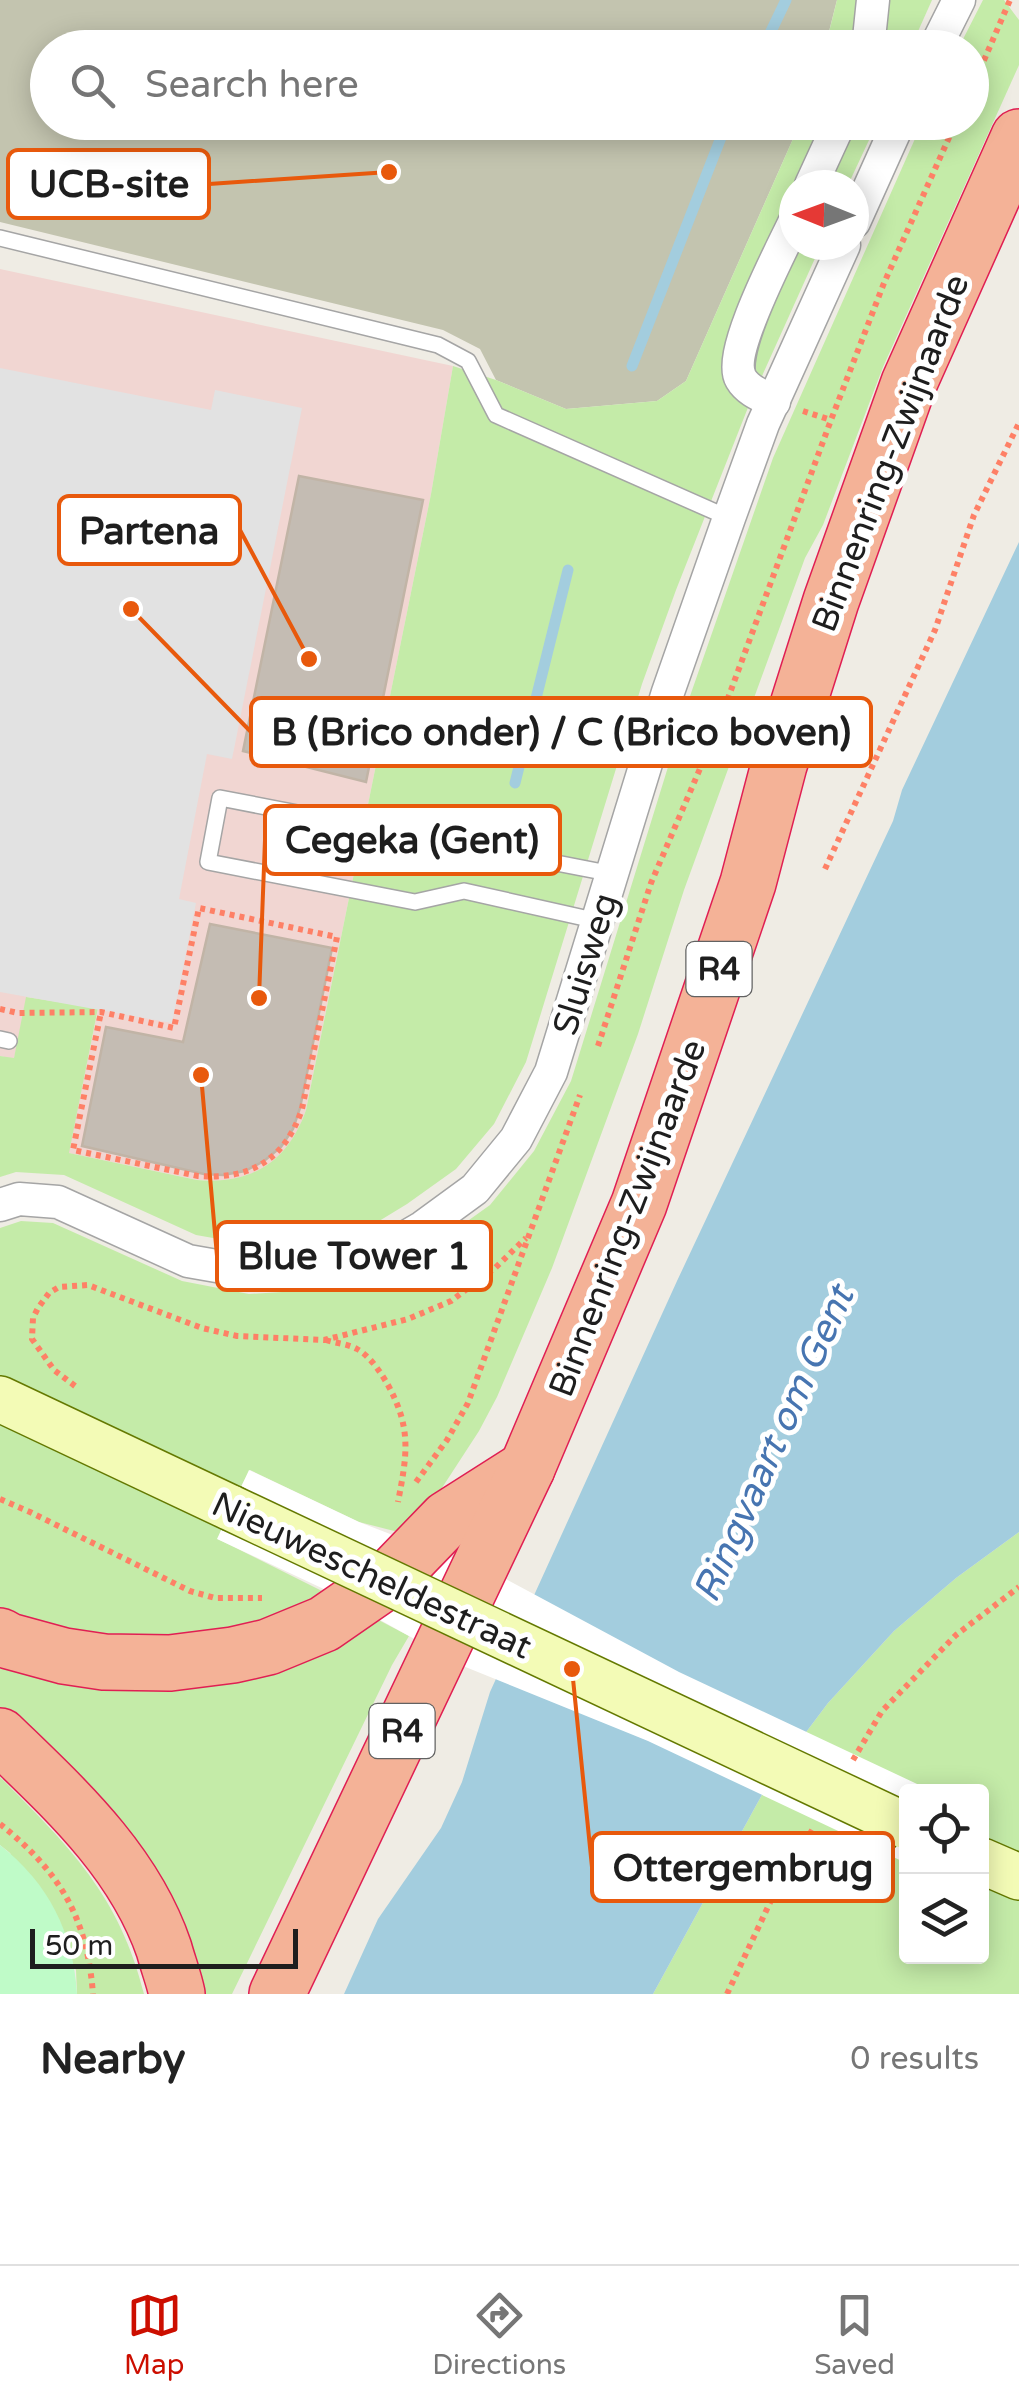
<!DOCTYPE html>
<style>
:root{--surface:#fff;--page:#f6f6f6;--text:#222;--muted:#767676;--line:#e0e0e0;--accent:#cc0e00}
body{margin:0;font-family:"Varela Round",sans-serif;background:var(--page);color:var(--text)}
.controls{position:absolute;right:30px;bottom:30px;display:grid;overflow:hidden;border-radius:10px;box-shadow:0 5px 25px #0003}
.controls button{width:90px;height:90px;display:grid;place-items:center;padding:0;border:0;border-bottom:2px solid var(--line);background:var(--surface);color:var(--text);font:50px sans-serif}
.compass{position:absolute;left:779px;top:170px;width:90px;height:90px;border-radius:50%;background:var(--surface);box-shadow:0 5px 25px #0003;rotate:271deg}
.scale{position:absolute;left:30px;bottom:25px;width:268px;box-sizing:border-box;padding-left:10px;border:5px solid #1e1e1e;border-top:0;font-size:28px;line-height:35px;white-space:nowrap;color:#1e1e1e;-webkit-text-stroke:8px #fff;paint-order:stroke}
.list{margin:0;padding:0;list-style:none}
h2{display:flex;justify-content:space-between;align-items:center;height:130px;margin:0;padding:0 40px;font-size:42px}
h2 small{font-size:32px;font-weight:400;color:var(--muted)}
.icon{flex:none;width:55px;height:55px;fill:none;stroke:currentColor;stroke-width:2;stroke-linecap:round;stroke-linejoin:round}
.map{position:relative;flex:none;width:1019px;height:1994px;overflow:hidden}
.search{position:absolute;background:var(--surface);box-shadow:0 5px 25px #0003;left:30px;right:30px;top:30px;height:110px;display:flex;align-items:center;gap:25px;box-sizing:border-box;padding:0 35px;border-radius:55px;color:var(--muted);font-size:38px}
.sheet{height:270px;background:var(--surface)}
nav{display:flex;justify-content:space-around;align-items:center;box-sizing:border-box;height:140px;border-top:2px solid var(--line);background:var(--surface);font-size:28px;color:var(--muted)}
nav a{display:grid;justify-items:center;gap:5px}
nav .on{color:var(--accent)}
.map>svg:first-child{display:block}
.commercial{fill:#f1d6d2}
.construction{fill:#c3c4af}
.grass{fill:#c4eba8;fill-rule:evenodd}
.park{fill:#bffbc8}
.parking{fill:#e2e2e2}
.water{fill:#a3cdde}
.pier{fill:#fff}
.lines{fill:none;stroke-linecap:round;stroke-linejoin:round}
.stream{stroke:#a3cdde;stroke-width:11}
.building{fill:#c4bcb3;stroke:#c1b4a6;stroke-width:2.5}
.service-casing{stroke:#a5a5a5;stroke-width:18}
.minor-casing{stroke:#a5a5a5;stroke-width:35}
.secondary-casing{stroke:#647901;stroke-width:48}
.trunk-casing{stroke:#e01f53;stroke-width:58}
.path{stroke:#fe8066;stroke-width:6;stroke-dasharray:5 5;stroke-linecap:butt}
.service{stroke:#fff;stroke-width:15}
.minor{stroke:#fff;stroke-width:32}
.secondary{stroke:#f3fbb6;stroke-width:45}
.trunk{stroke:#f4b297;stroke-width:55}
.secondary-bridge-casing{stroke:#647901;stroke-width:48;stroke-linecap:butt}
.secondary-bridge{stroke:#f3fbb6;stroke-width:45}
.labels{text-anchor:middle;stroke-width:10;stroke-linejoin:round;paint-order:stroke}
.shield{fill:#fff;stroke:#626262;stroke-width:2.5}
.shield-label{font-size:32px;font-weight:bold;fill:#1e1e1e}
.street-label{font-size:35px;fill:#1e1e1e;stroke:#fff}
.water-label{font-size:38px;font-style:italic;fill:#4775b1;stroke:#fff}
.leader{fill:none;stroke:#e8590c;stroke-width:4}
.callout-dot{fill:#e8590c;stroke:#fff;stroke-width:4}
.callout{fill:#fff;stroke:#e8590c;stroke-width:4}
.callout-label{font-size:38px;text-anchor:middle;font-weight:bold;fill:#1e1e1e}
</style>
<div class="map">
<svg width="1019" height="1994" viewBox="0 0 1019 1994">
<rect width="100%" height="100%" fill="#efece4"/>
<path class="commercial" d="M0,269L453,366L431,494L306,1110L299,1129L288,1146L274,1161L257,1172L238,1178L218,1181L198,1180L68,1153L98,1009L27,997L14,1059L0,1056Z"/>
<path class="construction" d="M0,0H837L825,47L48,48V122L800,123L686,381L657,401L566,409L496,380L480,349L443,330L0,222Z"/>
<g class="grass">
<path d="M837,0H932L911,47L825,48Z"/>
<path d="M983,0H1004L1019,20V65L883,367L823,525L805,558L684,890L638,1034L552,1268L497,1397L479,1431L438,1494L402,1533L359,1522L250,1470L239,1490L0,1376V1228L21,1221L53,1223L182,1281L249,1294L314,1290L383,1275L434,1245L490,1205L534,1151L571,1081L689,699L773,458L922,123L972,122V48L959,47Z"/>
<path d="M800,123H877L848,185H794V245H821L749,405L676,590L642,684L526,1062L494,1124L456,1169L407,1204L366,1229L308,1242L253,1245L196,1235L64,1175L16,1172L0,1177V1056L14,1058L26,997L98,1008L69,1153L197,1180C251,1185 288,1162 306,1110L431,494L453,366L496,380L566,409L657,401L686,381Z"/>
<path d="M0,1424L222,1528L218,1539L324,1592C251,1633 157,1649 74,1631C49,1625 25,1616 0,1607Z"/>
<path d="M1019,1532V1994H653L770,1780L828,1703L894,1631L956,1578ZM906,1792H982V1956H906Z"/>
<path d="M369,1615L409,1636L392,1665L232,1994H195L92,1798L0,1708V1662Z"/>
<path d="M0,1777C69,1846 120,1896 144,1994H77L76,1970L10,1853L0,1845Z"/>
</g>
<path class="park" d="M0,1845C49,1884 73,1932 77,1994H0Z"/>
<path class="parking" d="M0,368L211,410L215,390L302,408L232,759L207,754L179,899L196,903L172,1023L0,992Z"/>
<path class="water" d="M1019,542V1532L956,1578L894,1631L828,1703L770,1780L653,1994H344L378,1919L441,1828L462,1782L490,1692L677,1281L893,821L902,790Z"/>
<path class="pier" d="M249,1470L359,1522L504,1578L679,1672L932,1791L906,1792V1863L648,1741L463,1666L328,1591L217,1539Z"/>
<g class="lines">
<g class="stream">
<path d="M763,48L786,0"/>
<path d="M632,366L727,122"/>
<path d="M515,783L568,570"/>
</g>
</g>
<g class="building">
<path d="M299,476L423,500L366,782L243,751Z"/>
<path d="M210,924L332,948L300,1108L293,1129L281,1147L264,1161L245,1171L223,1175L204,1174L82,1146L106,1027L183,1042Z"/>
</g>
<g class="lines">
<defs>
<g id="service">
<path d="M0,238L438,345L468,361L496,415L729,518"/>
<path d="M598,921L464,891L415,902L208,862L220,798L613,874"/>
<path d="M0,1039L9,1041"/>
</g>
<g id="minor">
<path d="M868,48L873,0"/>
<path d="M935,48L959,0"/>
<path d="M811,185L840,122"/>
<path d="M854,222L899,122"/>
<path d="M774,402C762,396 748,391 741,379C726,354 781,251 794,223"/>
<path d="M0,1205L19,1199L58,1202L188,1261L251,1272L311,1269L375,1255L423,1227L475,1189L516,1139L551,1072L668,692L729,518L763,424L844,245"/>
</g>
<g id="secondary">
<path d="M0,1399L231,1508"/>
<path d="M982,1861L1019,1877"/>
</g>
<g id="trunk">
<path d="M0,1636L9,1641L64,1656L104,1662L170,1663L233,1655L268,1647L324,1624L389,1579L447,1519L527,1468"/>
<path d="M0,1736C65,1799 134,1861 164,1949C168,1964 174,1979 177,1994"/>
<path d="M277,1994L527,1468L639,1204L748,883L779,765L831,601L909,383L1019,137"/>
</g>
</defs>
<use href="#service" class="service-casing"/>
<use href="#minor" class="minor-casing"/>
<use href="#secondary" class="secondary-casing"/>
<use href="#trunk" class="trunk-casing"/>
<g class="path">
<path d="M972,88L1010,0"/>
<path d="M803,411L831,420"/>
<path d="M825,869L935,630L974,515L1019,423"/>
<path d="M0,1009L18,1013L101,1012L174,1028L199,908L337,937L302,1109C285,1160 250,1180 198,1176L73,1150L101,1012"/>
<path d="M598,1046L651,883L714,736L831,420L884,283L956,122"/>
<path d="M326,1340C335,1343 348,1344 357,1349C370,1356 381,1373 388,1385C412,1429 407,1455 398,1502"/>
<path d="M75,1386L54,1370L32,1339L33,1318L38,1308L49,1293L59,1287L88,1285L202,1328L237,1336L324,1340L408,1319L451,1301L495,1268L526,1238"/>
<path d="M416,1482L447,1440L468,1403L580,1095"/>
<path d="M0,1499L30,1512L190,1591L215,1598H262"/>
<path d="M853,1760L882,1711L956,1635L1019,1587"/>
<path d="M0,1824C60,1872 87,1917 93,1994"/>
<path d="M727,1994L775,1892L814,1827"/>
</g>
<use href="#service" class="service"/>
<use href="#minor" class="minor"/>
<use href="#secondary" class="secondary"/>
<use href="#trunk" class="trunk"/>
<defs>
<path id="secondary-bridge" d="M231,1508L906,1826"/>
</defs>
<use href="#secondary-bridge" class="secondary-bridge-casing"/>
<use href="#secondary-bridge" class="secondary-bridge"/>
</g>
<g class="labels">
<g class="shield">
<rect x="686.5" y="942" width="65" height="54" rx="8"/>
<rect x="369.5" y="1704" width="65" height="54" rx="8"/>
</g>
<g class="shield-label">
<text x="719" y="980">R4</text>
<text x="402" y="1742">R4</text>
</g>
<g class="street-label">
<text transform="translate(890 453) rotate(-69)" y="12">Binnenring-Zwijnaarde</text>
<text transform="translate(585 964) rotate(-73)" y="12">Sluisweg</text>
<text transform="translate(627 1218) rotate(-69)" y="12">Binnenring-Zwijnaarde</text>
<text transform="translate(372 1575) rotate(25)" y="12">Nieuwescheldestraat</text>
</g>
<g class="water-label">
<text transform="translate(773 1444) rotate(-66)" y="13">Ringvaart om Gent</text>
</g>
</g>
<path class="leader" d="M389 172L209 184M309 659L240 530M131 609L251 732M259 998L265 840M201 1075L217 1256M572 1669L592 1867"/>
<g class="callout-dot">
<circle cx="389" cy="172" r="10"/>
<circle cx="309" cy="659" r="10"/>
<circle cx="131" cy="609" r="10"/>
<circle cx="259" cy="998" r="10"/>
<circle cx="201" cy="1075" r="10"/>
<circle cx="572" cy="1669" r="10"/>
</g>
<g class="callout">
<rect x="8" y="150" width="201" height="68" rx="10"/>
<rect x="59" y="496" width="181" height="68" rx="10"/>
<rect x="251" y="698" width="620" height="68" rx="10"/>
<rect x="265" y="806" width="295" height="68" rx="10"/>
<rect x="217" y="1222" width="274" height="68" rx="10"/>
<rect x="592" y="1833" width="301" height="68" rx="10"/>
</g>
<g class="callout-label">
<text x="109" y="197">UCB-site</text>
<text x="149" y="544">Partena</text>
<text x="561" y="745">B (Brico onder) / C (Brico boven)</text>
<text x="412" y="853">Cegeka (Gent)</text>
<text x="354" y="1269">Blue Tower 1</text>
<text x="743" y="1881">Ottergembrug</text>
</g>
</svg>
<div class="controls">
<button><svg class="icon" aria-label="locate" viewBox="0 0 24 24"><circle cx="12" cy="12" r="6"/><path d="M12 2v4M12 18v4M2 12h4M18 12h4"/></svg></button>
<button><svg class="icon" aria-label="layers" viewBox="0 0 24 24"><path d="M12 4l9 5-9 5-9-5zM3 14l9 5 9-5"/></svg></button>
</div>
<svg class="compass" viewBox="-18 -18 36 36"><path d="M0-13l5 13h-10z" fill="#e53935"/><path d="M0 13l5-13h-10z" fill="#767676"/></svg>
<div class="scale">50 m</div>
<div class="search"><svg class="icon" aria-label="search" viewBox="0 0 24 24"><circle cx="10" cy="10" r="6"/><path d="M15 15l6 6"/></svg>Search here</div>
</div>
<section class="sheet">
<h2>Nearby<small>0 results</small></h2>
<ul class="list">
</ul>
</section>
<nav>
<a class="on"><svg class="icon" aria-label="map" viewBox="0 0 24 24"><path d="M3 6l6-2 6 2 6-2v14l-6 2-6-2-6 2zM9 4v14M15 6v14"/></svg>Map</a>
<a><svg class="icon" aria-label="directions" viewBox="0 0 24 24"><path d="M12 3l9 9-9 9-9-9zM9 14v-3h6M13 9l2 2-2 2"/></svg>Directions</a>
<a><svg class="icon" aria-label="saved" viewBox="0 0 24 24"><path d="M7 4h10v16l-5-4-5 4z"/></svg>Saved</a>
</nav>
